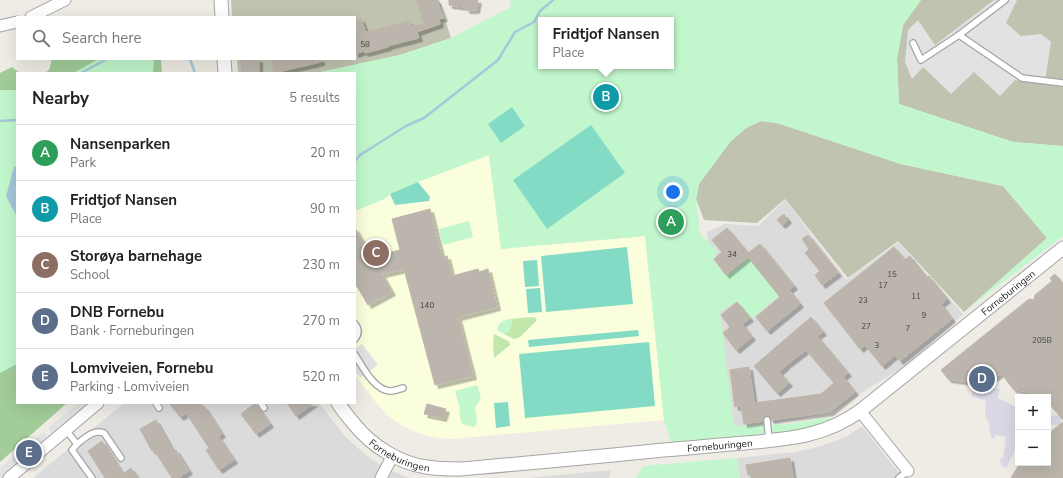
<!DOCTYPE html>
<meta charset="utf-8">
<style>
:root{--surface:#fff;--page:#f2f2f2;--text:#222;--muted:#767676;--line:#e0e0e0;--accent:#0f766e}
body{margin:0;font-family:"Nunito Sans",sans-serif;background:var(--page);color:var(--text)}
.controls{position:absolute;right:12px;bottom:12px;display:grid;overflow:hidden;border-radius:0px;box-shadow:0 4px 16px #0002}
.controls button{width:36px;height:36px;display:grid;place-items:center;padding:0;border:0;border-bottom:1px solid var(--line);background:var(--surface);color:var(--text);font:20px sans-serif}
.you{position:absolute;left:673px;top:192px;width:14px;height:14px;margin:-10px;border:3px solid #fff;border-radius:50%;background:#1a73e8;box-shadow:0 0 0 6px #1a73e833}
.badge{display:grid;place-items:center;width:26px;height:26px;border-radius:50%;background:var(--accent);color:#fff;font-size:13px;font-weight:700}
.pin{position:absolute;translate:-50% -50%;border:2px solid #fff;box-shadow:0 1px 4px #0006}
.popup{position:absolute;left:538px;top:17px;width:136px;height:52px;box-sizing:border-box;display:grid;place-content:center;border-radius:0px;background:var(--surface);filter:drop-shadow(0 1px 3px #0005);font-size:13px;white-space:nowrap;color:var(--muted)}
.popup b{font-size:15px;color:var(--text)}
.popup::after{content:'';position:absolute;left:50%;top:100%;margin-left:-8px;border:8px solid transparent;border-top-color:var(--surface)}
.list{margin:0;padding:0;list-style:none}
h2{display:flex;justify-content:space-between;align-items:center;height:52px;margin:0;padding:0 16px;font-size:17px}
h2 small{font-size:13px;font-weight:400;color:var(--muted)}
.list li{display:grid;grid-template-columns:26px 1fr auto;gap:12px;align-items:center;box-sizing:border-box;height:56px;padding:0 16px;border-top:1px solid var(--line)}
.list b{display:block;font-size:15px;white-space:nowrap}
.list p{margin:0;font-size:13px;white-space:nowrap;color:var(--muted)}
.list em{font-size:13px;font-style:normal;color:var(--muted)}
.icon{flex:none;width:22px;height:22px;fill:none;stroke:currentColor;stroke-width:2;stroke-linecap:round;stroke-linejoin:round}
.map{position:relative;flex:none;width:1063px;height:478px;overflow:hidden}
.search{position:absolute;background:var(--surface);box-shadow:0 4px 16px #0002;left:16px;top:16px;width:340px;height:44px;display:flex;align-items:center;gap:10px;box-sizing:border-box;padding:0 14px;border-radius:0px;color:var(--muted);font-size:15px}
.panel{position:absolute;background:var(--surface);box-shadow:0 4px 16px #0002;left:16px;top:72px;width:340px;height:332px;border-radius:0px}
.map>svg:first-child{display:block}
.residential{fill:#dcdbdb}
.education{fill:#fafedd}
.construction{fill:#c0c3b0}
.grass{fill:#c1e7ab}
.forest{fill:#a2cc9a}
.park{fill:#c2f7cd;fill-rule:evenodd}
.pitch{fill:#84dbc5}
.parking{fill:#e2e2e2}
.plaza{fill:#dad8e4}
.water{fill:#a6c8db}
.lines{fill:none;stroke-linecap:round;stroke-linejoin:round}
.stream{stroke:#a6c8db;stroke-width:2.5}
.building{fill:#bbb5ad;stroke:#c0b5a7;filter:url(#shadow)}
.service-casing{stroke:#a5a5a5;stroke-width:8}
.minor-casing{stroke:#a5a5a5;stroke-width:13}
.tertiary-casing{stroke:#a5a5a5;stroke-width:15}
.service{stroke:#fff;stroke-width:5.5}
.minor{stroke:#fff;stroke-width:11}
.tertiary{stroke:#fff;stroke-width:13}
.labels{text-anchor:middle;stroke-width:3.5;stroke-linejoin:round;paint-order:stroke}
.number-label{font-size:8px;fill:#454442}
.street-label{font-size:10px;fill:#1e1e1e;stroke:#fff}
</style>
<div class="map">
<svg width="1063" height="478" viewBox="0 0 1063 478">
<defs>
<filter id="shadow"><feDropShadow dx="3.5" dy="3.5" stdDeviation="0" flood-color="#0004"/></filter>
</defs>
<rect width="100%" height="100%" fill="#eeece4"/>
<g class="residential">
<path d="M785,200L847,280L898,242L963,314L909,364L872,386L832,413L775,423L726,429L707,232L725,224L758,226Z"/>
<path d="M124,403H319L344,435L358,448L371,459L388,469L409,478H33Z"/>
<path d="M862,426L903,478H740L737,458L795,452L815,448L846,437Z"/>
<path d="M611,470L609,478H529Z"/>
</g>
<path class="education" d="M489,155L501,249L645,236L664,420L453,439L437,438L418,433L401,425L387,415L378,405L355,375V211L384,199L390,194L418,182Z"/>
<g class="construction">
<path d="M231,0H439L451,38L400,55L316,73H238L237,59H355V17H232Z"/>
<path d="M921,0H1063V146L1013,142L899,104L897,59L903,25Z"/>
<path d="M761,121L777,123L901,164L1003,186L1047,238L964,312L898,241L848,278L785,199L757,223L704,220L696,199L699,184L730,142L746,128Z"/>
</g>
<g class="grass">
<path d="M532,317L536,318L537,320L520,337L514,339L504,334L509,331L512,321L510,319Z"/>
<path d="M494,334L508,341L510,343V345L494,358L493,346Z"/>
</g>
<g class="forest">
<path d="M52,59H161L162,73H45L49,70Z"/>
<path d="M12,67L20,73H17V117L0,114V73Z"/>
<path d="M17,331V403H67L0,462V335Z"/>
</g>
<g class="park">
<path d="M511,0H921L903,25L897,59L899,104L1013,142L1063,146V236L964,312L1047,238L1003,186L901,164L777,123L761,121L746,128L730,142L699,184L696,199L700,234L718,252L712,262L714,261L727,276L743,263L741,258L746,255L779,296L751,319L737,301L720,312L734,426L789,424L827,418L835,421L793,433L672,445L664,420L645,236L501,249L489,155L418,182L390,194L384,199L355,211V73H316L400,55L451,38L509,8ZM541,20H671V66H541Z"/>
<path d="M99,59H154L153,73H73Z"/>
<path d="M0,90H17V364L0,373Z"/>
<path d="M469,221L473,237L443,245L439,229Z"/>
<path d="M510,319L513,323L509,331L504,334L497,330C497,323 504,320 510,319Z"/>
<path d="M477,385L481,398L475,408L477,423L474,427L462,424L459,413L460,409L455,391Z"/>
<path d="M737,458L740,478H636L643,466Z"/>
</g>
<g class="pitch">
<path d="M512,107L525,126L501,143L488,124Z"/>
<path d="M591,125L625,173L547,229L513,180Z"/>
<path d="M418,182L430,197L429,201L395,205L390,194Z"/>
<path d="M627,247L633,304L546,312L541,256Z"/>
<path d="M537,260L539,286L525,287L523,261Z"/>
<path d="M540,288L542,312L528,313L526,289Z"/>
<path d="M638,330L639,336L529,347L528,340Z"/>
<path d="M649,342L655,406L525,418L519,354Z"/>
<path d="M508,402L510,426L496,428L494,403Z"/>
</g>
<g class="parking">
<path d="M994,0H1017L1006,23L1021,36L1041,34L1051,42L1046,75L1040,84L1015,80L1000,96L974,72L951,94L923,67L912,79L905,62L908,30L918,20L935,45Z"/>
<path d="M362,344L378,365L360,378L355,371V349Z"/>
<path d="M78,403H98L9,478H0V468L43,432L47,437L52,433L48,428Z"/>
</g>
<g class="plaza">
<path d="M975,386L1000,389L998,398L1018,408V443L1006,468L1001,465L1000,459L1003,458L1006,437L995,435V439L991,437L989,423L985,415L986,401L971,396Z"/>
<path d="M1058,415L1061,416V426L1048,424V416Z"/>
</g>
<path class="water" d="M17,166V217L6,196L14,167Z"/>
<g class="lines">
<g class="stream">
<path d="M190,59L195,73"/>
<path d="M81,73L107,59"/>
<path d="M0,121L17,120"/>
<path d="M355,161L360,155L406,126L424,118L498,60L515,32L534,22L540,11L553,0"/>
</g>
</g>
<g class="building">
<path d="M417,0H437L444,18L439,19L440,24L417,32L419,38L388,46V47L365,53L364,51L355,54V21L361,19L366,32L409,21L411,26L424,24Z"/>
<path d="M449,0H478L476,10H466V7L449,5Z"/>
<path d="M241,59H259V73H242Z"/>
<path d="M271,59H321V62L274,73Z"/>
<path d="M430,209L442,257L447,256L452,276L478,269L479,272L488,269L497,307L458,317L473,376L435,385L404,269L382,274L392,292L368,305L355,283V228L372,257L400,250L392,219Z"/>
<path d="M784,214L788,220L782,225L777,220Z"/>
<path d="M727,228L748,253L760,244L794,286L789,290L800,304L767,331L756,317L780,297L748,257L726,275L714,259L722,252L712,240Z"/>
<path d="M808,235L838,273L822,285L815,275L820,271L805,253L809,249L802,239Z"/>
<path d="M894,247L905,260L910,256L927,278L929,276L947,299L941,304L952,319L900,361L895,355L882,366L865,345L860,349L824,303Z"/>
<path d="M1055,274L1063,284V420L1048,402V397H1044L1041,394L1013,389L1001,373L985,384L948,379L941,370L1029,299L1034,300L1035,295L1052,281L1050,278Z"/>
<path d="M737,302L750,318L742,324L752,337L736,350L723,333L730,327L721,315Z"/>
<path d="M811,317L823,332L817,336L848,373L843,377L855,392L830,412L771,420L769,416H766L763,418V421L744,424L741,406L735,407L730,370L749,367L754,403L821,394L834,383L806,350L785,366V367L779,372L789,383L777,393L754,366Z"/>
<path d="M169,403H200L203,407L204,406L222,434L218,436L234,460L219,470L206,450L209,448L186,413L180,417Z"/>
<path d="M255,403L270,424L256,434L241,414Z"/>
<path d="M287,403H314L296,416Z"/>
<path d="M427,404L446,409L443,418L424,414Z"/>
<path d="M156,420L173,451L176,450L189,471L178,478H172L154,450L152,451L140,429Z"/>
<path d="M1063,422V478H1011L1020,463H1048V434Z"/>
<path d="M102,441L123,474L131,468L138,478H105L88,451Z"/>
<path d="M790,458L793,478H752L751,475H748L746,465Z"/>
</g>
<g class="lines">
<defs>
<g id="service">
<path d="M959,35L1005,0"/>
<path d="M913,43L921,60L959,35L1022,78L1063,83"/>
<path d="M355,324C359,329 359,334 355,339"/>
<path d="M355,355C363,367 374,390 390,391C394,391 399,389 403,388"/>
<path d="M156,403L159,408"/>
<path d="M261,403L264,408"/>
<path d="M767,420L769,440"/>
<path d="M66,430L77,444L72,450L92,478"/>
<path d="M77,444C85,438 93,429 104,433L121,458"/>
<path d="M899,478L908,471"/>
</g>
<g id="minor">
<path d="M31,17L65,0"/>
<path d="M0,26L17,22"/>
<path d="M860,411L908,471"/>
<path d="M9,478L98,403"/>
<path d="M381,478L393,455"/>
</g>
<g id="tertiary">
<path d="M221,0L222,17"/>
<path d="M224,59L225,73"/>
<path id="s1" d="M338,403C343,411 349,418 355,425C372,446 399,463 426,467C438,469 449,469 461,469C528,463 596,457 663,450C690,448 718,445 745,443C788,439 824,437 860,411L1063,248"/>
</g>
</defs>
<use href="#service" class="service-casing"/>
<use href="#minor" class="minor-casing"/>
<use href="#tertiary" class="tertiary-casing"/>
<use href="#service" class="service"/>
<use href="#minor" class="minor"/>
<use href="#tertiary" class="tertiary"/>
</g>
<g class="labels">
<g class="number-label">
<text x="365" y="47">58</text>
<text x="732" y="257">34</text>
<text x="892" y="277">15</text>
<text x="883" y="288">17</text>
<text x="916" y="299">11</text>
<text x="863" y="303">23</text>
<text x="427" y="308">140</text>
<text x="924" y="318">9</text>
<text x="866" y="329">27</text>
<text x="908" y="331">7</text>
<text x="1042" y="343">205B</text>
<text x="877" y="348">3</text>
</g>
<g class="street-label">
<text dy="4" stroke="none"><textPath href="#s1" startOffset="743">Forneburingen</textPath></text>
<text dy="4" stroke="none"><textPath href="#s1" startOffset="407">Forneburingen</textPath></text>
<text dy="4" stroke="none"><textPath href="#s1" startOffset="83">Forneburingen</textPath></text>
</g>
</g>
</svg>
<div class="controls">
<button>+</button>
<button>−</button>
</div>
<div class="you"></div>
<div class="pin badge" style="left:671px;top:222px;background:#2e9e5b">A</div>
<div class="pin badge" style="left:606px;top:97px;background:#0f9aa8">B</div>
<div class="popup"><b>Fridtjof Nansen</b>Place</div>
<div class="pin badge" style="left:376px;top:253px;background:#8d6e63">C</div>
<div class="pin badge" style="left:982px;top:379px;background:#5c6f8a">D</div>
<div class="pin badge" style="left:29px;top:453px;background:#5c6f8a">E</div>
<div class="search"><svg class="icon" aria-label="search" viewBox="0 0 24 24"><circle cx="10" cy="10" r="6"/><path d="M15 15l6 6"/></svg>Search here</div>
<section class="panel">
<h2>Nearby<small>5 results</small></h2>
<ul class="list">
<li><span class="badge" style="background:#2e9e5b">A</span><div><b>Nansenparken</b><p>Park</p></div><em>20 m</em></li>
<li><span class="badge" style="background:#0f9aa8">B</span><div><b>Fridtjof Nansen</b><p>Place</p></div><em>90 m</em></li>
<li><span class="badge" style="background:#8d6e63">C</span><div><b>Storøya barnehage</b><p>School</p></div><em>230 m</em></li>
<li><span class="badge" style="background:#5c6f8a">D</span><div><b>DNB Fornebu</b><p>Bank · Forneburingen</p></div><em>270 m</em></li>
<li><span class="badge" style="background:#5c6f8a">E</span><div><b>Lomviveien, Fornebu</b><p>Parking · Lomviveien</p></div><em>520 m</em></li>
</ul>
</section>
</div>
